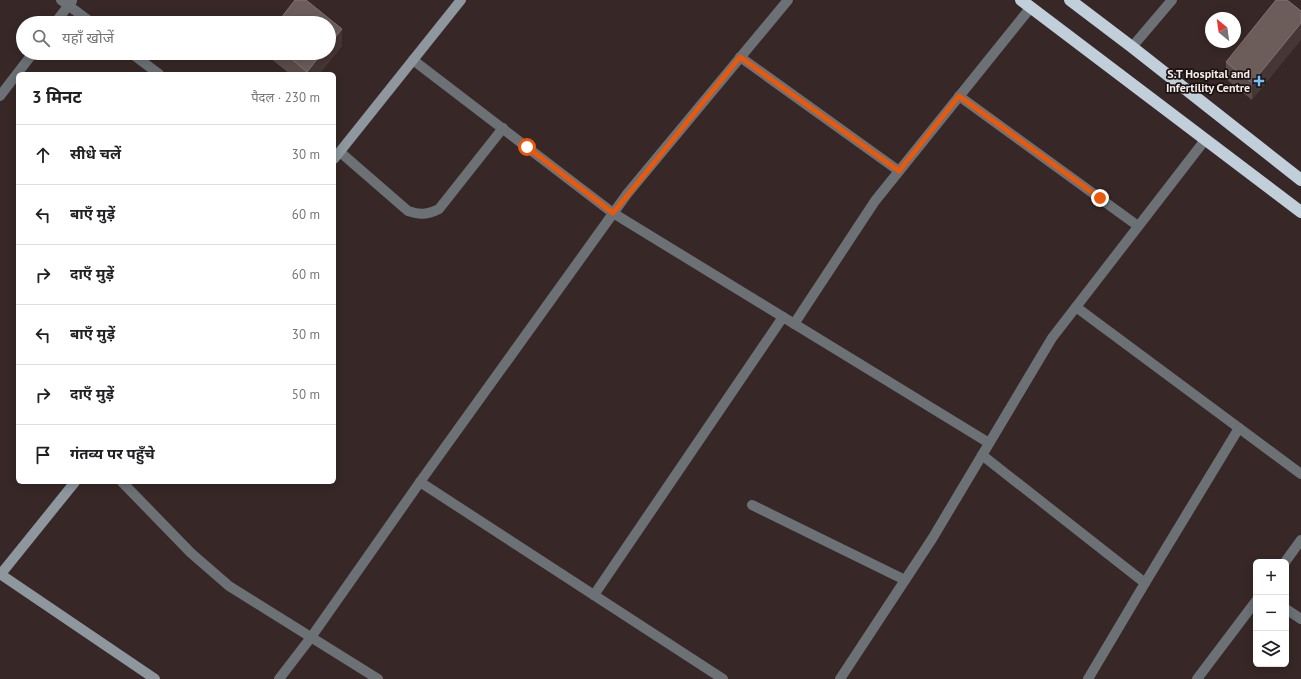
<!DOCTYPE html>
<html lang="hi">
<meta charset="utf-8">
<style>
:root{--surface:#fff;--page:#f2f2f2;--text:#202124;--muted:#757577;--line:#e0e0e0}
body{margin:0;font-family:"PT Sans","Noto Sans Devanagari",sans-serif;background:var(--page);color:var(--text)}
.controls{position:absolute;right:12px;bottom:12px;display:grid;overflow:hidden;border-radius:6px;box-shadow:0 2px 10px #0003}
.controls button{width:36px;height:36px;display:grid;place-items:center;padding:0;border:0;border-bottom:1px solid var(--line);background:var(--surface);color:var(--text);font:20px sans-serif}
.compass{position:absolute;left:1205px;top:12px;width:36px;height:36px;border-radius:50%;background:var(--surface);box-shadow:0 2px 10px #0003;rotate:331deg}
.stop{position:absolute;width:12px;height:12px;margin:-9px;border:3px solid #ea580c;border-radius:50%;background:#fff}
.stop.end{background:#ea580c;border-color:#fff;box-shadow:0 1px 4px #0008}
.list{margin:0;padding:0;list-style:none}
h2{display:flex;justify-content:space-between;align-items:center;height:52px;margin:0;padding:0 16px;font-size:17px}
h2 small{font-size:13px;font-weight:400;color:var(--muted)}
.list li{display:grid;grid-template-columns:26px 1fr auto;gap:12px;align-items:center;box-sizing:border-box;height:60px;padding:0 16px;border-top:1px solid var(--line)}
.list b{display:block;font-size:15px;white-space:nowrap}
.list em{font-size:13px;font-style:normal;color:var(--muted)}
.icon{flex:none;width:22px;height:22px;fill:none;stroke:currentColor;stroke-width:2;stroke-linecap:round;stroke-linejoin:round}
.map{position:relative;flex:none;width:1301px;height:679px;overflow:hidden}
.search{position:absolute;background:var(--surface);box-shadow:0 2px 10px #0003;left:16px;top:16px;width:320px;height:44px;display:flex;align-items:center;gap:10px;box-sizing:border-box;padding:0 14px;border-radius:22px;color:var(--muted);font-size:15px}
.panel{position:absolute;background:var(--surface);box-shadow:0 2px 10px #0003;left:16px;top:72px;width:320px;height:412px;border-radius:6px}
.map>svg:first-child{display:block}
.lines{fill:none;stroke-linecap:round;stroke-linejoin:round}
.street{stroke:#6b7175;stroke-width:10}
.secondary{stroke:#8e979e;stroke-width:10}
.highway{stroke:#c1cfdb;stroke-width:12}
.wall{fill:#5c4c4a}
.shaded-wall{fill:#463635}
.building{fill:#6c5d5b;stroke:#827372}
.route{stroke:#ea580c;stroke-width:5}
.poi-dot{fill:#78bff7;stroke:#1a1312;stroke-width:1.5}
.labels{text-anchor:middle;stroke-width:3.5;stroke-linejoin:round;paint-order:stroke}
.poi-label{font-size:12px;font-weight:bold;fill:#f5ebea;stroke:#1a1312;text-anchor:end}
</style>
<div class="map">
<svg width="1301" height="679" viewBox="0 0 1301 679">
<rect width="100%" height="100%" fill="#372827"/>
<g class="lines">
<g class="street">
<path d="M61,0L92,23"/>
<path d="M55,23L72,1"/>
<path d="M1132,47L1172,0"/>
<path d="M131,53L159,74"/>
<path d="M740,57L899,171"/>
<path d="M413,60L613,213L989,443"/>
<path d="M0,96L33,53"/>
<path d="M959,96L1138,226"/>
<path d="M340,152L408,211C420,215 427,215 439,209L503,128"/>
<path d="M1076,307L1301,474"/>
<path d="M794,324L875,201L1031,7"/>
<path d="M982,455L1145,583L1088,679"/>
<path d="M122,482L191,553L229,586L378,679"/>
<path d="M420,482L723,679"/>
<path d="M752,505L905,580"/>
<path d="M1285,562L1301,540"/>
<path d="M1145,583L1239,428"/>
<path d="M594,595L783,317"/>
<path d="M1286,609L1301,619"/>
<path d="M279,679L312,636L420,482L627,194L788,0"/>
<path d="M840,679L932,539L1052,338L1205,140"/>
<path d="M1197,679L1256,601"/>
</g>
<g class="secondary">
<path d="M334,159L461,0"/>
<path d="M0,574L155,679"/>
<path d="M0,575L75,482"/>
</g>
<g class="highway">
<path d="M1021,0L1301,212"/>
<path d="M1070,0L1132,47L1301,180"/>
</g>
</g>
<g class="wall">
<path d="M1276,0L1252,100L1226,79V62Z"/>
<path d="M342,46L319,74H290L265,54V53H329Z"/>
</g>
<g class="shaded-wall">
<path d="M1301,23V40L1252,100V83Z"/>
<path d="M342,29V46L319,74H307V72L322,53H329V45Z"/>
</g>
<g class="building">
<path d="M295,0H306L342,29L329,45V23H277Z"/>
<path d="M1276,0H1287L1301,11V23L1252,83L1226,62Z"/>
<path d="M284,53H322L307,72Z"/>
</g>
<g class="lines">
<path class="route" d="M527,147L613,213L740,57L899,171L959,96L1100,198"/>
</g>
<path class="poi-dot" d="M1257 75h4v4h4v4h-4v4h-4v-4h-4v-4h4z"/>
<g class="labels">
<g class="poi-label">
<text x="1250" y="78">S.T Hospital and<tspan x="1250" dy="14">Infertility Centre</tspan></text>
</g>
</g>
</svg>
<div class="controls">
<button>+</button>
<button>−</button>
<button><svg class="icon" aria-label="layers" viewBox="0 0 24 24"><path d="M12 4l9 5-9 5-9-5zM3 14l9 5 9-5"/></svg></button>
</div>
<svg class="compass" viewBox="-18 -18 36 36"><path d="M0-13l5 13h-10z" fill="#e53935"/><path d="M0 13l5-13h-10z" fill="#757577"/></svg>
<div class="stop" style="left:527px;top:147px"></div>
<div class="stop end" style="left:1100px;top:198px"></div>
<div class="search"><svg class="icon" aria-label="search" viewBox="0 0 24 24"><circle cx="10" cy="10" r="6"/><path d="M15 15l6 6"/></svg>यहाँ खोजें</div>
<section class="panel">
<h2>3 मिनट<small>पैदल · 230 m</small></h2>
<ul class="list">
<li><svg class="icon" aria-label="ahead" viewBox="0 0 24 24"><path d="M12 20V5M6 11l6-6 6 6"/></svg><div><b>सीधे चलें</b></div><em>30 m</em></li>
<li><svg class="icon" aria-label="left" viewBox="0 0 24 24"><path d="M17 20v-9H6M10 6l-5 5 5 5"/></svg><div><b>बाएँ मुड़ें</b></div><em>60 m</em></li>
<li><svg class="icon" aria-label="right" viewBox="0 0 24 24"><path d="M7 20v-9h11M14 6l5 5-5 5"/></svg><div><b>दाएँ मुड़ें</b></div><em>60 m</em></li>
<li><svg class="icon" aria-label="left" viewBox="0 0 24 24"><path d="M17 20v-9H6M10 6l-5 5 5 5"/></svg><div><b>बाएँ मुड़ें</b></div><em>30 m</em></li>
<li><svg class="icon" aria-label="right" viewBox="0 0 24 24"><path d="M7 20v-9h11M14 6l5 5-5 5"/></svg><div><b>दाएँ मुड़ें</b></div><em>50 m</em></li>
<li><svg class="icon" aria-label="arrive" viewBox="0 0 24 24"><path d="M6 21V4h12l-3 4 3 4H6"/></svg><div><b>गंतव्य पर पहुँचे</b></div></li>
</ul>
</section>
</div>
